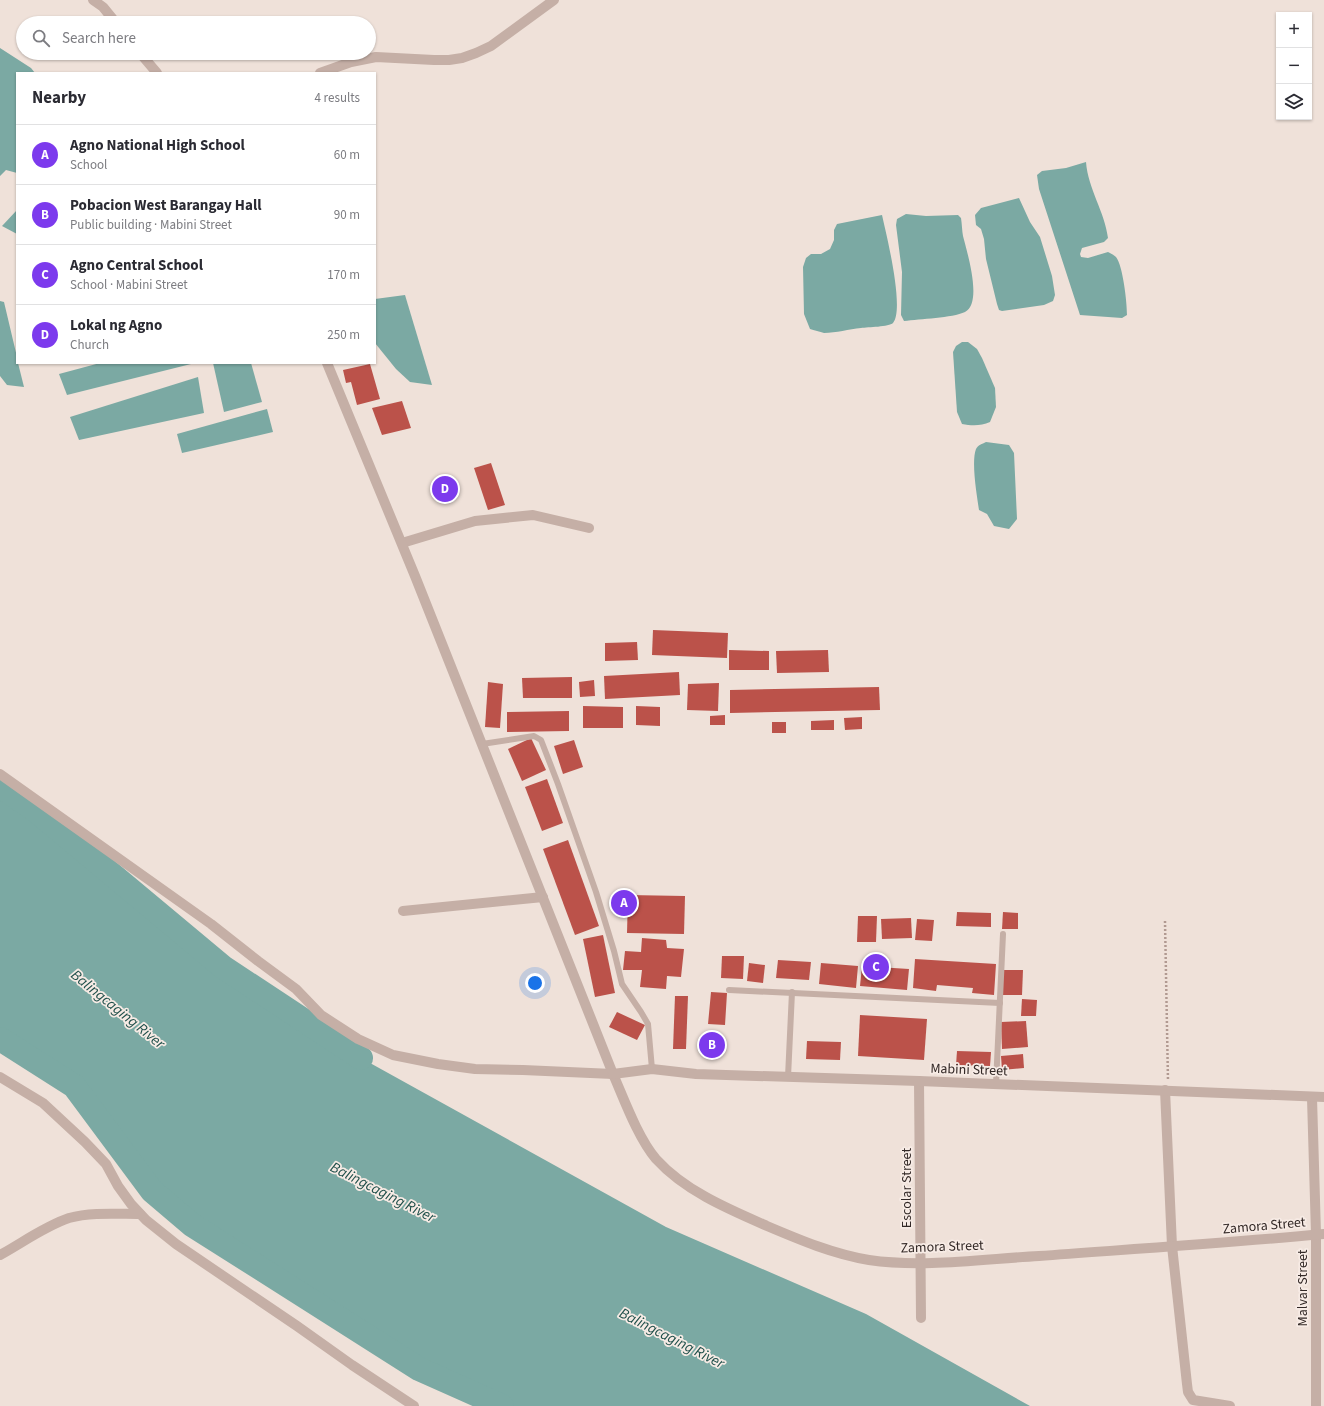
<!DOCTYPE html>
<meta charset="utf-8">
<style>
:root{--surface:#fff;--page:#f7f7f7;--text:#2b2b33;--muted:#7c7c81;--line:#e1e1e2;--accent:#7c3aed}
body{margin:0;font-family:"Source Sans 3",sans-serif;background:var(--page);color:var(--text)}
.controls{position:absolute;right:12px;top:12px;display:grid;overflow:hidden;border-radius:0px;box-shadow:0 1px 3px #0004}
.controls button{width:36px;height:36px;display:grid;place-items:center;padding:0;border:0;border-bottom:1px solid var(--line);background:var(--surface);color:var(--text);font:20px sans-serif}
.you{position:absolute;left:535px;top:983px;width:14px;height:14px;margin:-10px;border:3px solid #fff;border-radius:50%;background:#1a73e8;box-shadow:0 0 0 6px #1a73e833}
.badge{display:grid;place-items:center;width:26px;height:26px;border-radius:50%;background:var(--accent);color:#fff;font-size:13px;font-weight:700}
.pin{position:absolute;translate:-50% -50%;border:2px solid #fff;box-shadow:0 1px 4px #0006}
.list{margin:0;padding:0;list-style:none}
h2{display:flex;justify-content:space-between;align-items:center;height:52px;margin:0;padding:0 16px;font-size:17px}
h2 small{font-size:13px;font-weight:400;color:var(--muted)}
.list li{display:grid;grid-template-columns:26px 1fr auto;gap:12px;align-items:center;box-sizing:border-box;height:60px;padding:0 16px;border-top:1px solid var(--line)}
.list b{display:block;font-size:15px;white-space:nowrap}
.list p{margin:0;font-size:13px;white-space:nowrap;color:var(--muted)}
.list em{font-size:13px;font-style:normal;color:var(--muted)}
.icon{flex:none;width:22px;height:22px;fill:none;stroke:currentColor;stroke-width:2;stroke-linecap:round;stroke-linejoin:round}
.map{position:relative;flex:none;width:1324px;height:1406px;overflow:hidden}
.search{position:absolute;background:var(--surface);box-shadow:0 1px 3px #0004;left:16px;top:16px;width:360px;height:44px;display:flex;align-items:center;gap:10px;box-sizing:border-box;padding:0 14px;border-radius:22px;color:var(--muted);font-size:15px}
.panel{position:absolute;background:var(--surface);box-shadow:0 1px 3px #0004;left:16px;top:72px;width:360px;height:292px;border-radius:0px}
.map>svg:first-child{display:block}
.water{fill:#7ba9a3}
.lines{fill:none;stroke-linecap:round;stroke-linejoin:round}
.river{stroke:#7ba9a3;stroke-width:24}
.building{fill:#bb524a}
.path{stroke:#b19991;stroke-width:2.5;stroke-dasharray:2 2;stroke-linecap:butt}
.service{stroke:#c5afa6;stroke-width:6}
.minor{stroke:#c5afa6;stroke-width:10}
.tertiary{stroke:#c5afa6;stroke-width:10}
.labels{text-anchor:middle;stroke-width:3.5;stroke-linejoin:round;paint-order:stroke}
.street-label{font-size:14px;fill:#322826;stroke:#f7ebe5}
.water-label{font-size:15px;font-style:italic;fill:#20504b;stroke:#f7ebe5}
</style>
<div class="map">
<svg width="1324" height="1406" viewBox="0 0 1324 1406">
<rect width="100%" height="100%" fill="#efe1d9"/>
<g class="water">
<path d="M0,48L31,68L35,73H17V173L6,170L0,176Z"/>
<path d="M1086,162C1088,189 1105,212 1108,238L1104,242L1082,248L1080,254L1081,257L1088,258L1108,252C1110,253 1114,255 1116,257C1123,266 1127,302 1127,315L1122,318L1080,315L1039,189L1037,175L1042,171L1066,168Z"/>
<path d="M1019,198L1030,222L1040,237L1052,276L1055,295L1053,301L1044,305L1002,311L999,310L997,304L986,259L984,239L981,229L976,225L975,215L981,208Z"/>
<path d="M17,210V234L2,226Z"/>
<path d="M906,214L926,216L958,215L961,218C962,224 962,231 963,236C967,252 983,303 965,312C952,318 920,319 904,321L901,315L902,272L896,225L897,219Z"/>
<path d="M882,215C886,233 905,309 893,323C889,327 868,327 861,328C849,329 836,333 824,333C820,332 814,330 810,329L804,314L803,267L806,258L811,254H821L830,249L834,240V230L837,224Z"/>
<path d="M405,295L432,385L410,382L396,369L375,343V299Z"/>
<path d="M0,301L4,302L17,357V363H18L24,387L7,385L0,376Z"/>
<path d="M962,342H968L977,349L982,358L995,388L996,407L990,422C981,426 972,426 962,424L957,412L953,352L956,346Z"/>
<path d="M100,363H195L67,395L59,374Z"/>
<path d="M213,363H251L262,402L224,412Z"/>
<path d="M198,377L204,413L79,440L70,417Z"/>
<path d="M267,409L273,432L182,453L177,434Z"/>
<path d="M986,442L1009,445L1014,453L1017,519L1009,529L994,526L987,514L979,510C977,496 971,462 976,449C978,445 982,444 986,442Z"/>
<path d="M0,786L35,810L223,967L361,1058L666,1227L866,1314L1030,1406H502L419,1369L192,1225L152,1191L74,1086L0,1039Z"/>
</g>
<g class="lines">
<g class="river">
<path d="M0,786L35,810L223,967L361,1058"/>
<path d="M0,1039L74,1086L152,1191L192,1225L419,1369L502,1406"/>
</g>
</g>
<g class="building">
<path d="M370,364L380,399L357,405L351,382L346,383L343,370Z"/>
<path d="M402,401L411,428L382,435L372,408Z"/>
<path d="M491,463L505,505L488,510L474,468Z"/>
<path d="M653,630L728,633L727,658L652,655Z"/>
<path d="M637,642L638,660L605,661V643Z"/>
<path d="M729,650L769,651V670H729Z"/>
<path d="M828,650L829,672L777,673L776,651Z"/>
<path d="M679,672L680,695L605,699L604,676Z"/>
<path d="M572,677V698H523L522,678Z"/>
<path d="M594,680L595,696L580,697L579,682Z"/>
<path d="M488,682L503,684L500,728L485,727Z"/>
<path d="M719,683L718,711L687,710L688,684Z"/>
<path d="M879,687L880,710L730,713V690Z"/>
<path d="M583,706L623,707V728H583Z"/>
<path d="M636,706L660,707V726L636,725Z"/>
<path d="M569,711V731L507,732V712Z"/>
<path d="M725,715V725H710V716Z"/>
<path d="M862,717V729L845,730L844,718Z"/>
<path d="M834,720V730H811V721Z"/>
<rect x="772" y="722" width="14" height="11"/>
<path d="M531,738L546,770L522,781L508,749Z"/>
<path d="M574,740L583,767L563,774L554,746Z"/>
<path d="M547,779L563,823L542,831L525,787Z"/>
<path d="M568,840L599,926L575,935L543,849Z"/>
<path d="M628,895L685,896L684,934L627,933Z"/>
<path d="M957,912L991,913V927L956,926Z"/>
<path d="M1003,912L1018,913V929H1002Z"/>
<path d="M858,916H877L876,942H857Z"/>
<path d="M911,918L912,938L882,939L881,919Z"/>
<path d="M917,919L934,920L932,941L915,940Z"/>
<path d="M603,935L615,993L595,997L583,939Z"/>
<path d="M642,938L666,940L667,948L684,949L681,977L667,976L666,989L640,987L642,970H623L625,951L641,952Z"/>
<path d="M722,956H744L743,979L721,978Z"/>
<path d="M915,959L996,964L994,995L972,993L973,988L937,985L936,991L913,988Z"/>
<path d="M778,960L811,962L809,980L776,978Z"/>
<path d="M749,963L765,965L763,983L747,981Z"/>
<path d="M821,963L858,966L856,988L819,984Z"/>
<path d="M862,966L909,969L907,990L860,986Z"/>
<path d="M1003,970H1023L1022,995H1002Z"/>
<path d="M711,992L727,993L725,1025L708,1024Z"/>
<path d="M675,996H688L686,1049H673Z"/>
<path d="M1022,999L1037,1000L1036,1016H1021Z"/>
<path d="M617,1012L645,1025L637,1040L609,1027Z"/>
<path d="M860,1015L927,1019L924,1060L858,1056Z"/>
<path d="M1026,1021L1028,1047L1002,1049L1001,1022Z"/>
<path d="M704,1033H721L720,1057H703Z"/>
<path d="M807,1041L841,1042L840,1060L806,1059Z"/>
<path d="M957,1051L991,1052L990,1066L956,1065Z"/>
<path d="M1023,1054L1024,1068L1002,1070L1001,1056Z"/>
</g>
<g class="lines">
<path class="path" d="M1165,921L1168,1081"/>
<g class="service">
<path d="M482,744L534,736L541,740L558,784L596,892L614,951L622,984L641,1012L648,1024L652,1069"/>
<path d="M729,990L1000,1003"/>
<path d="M788,1077L792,992"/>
<path d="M996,1084L1003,934"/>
</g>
<g class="minor">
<path d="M320,73L351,62L376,57L434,60H449L462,58L476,53L491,46L554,0"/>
<path d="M402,543L475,521L533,515L589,528"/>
<path d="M0,774L211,924L258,961L296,989L321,1015L358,1039L393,1055L438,1064L475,1069L523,1070L613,1074"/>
<path d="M403,911L543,897"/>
<path d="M0,1077L43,1103L85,1142L106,1164L118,1186L131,1204L146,1220L176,1244L297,1326L352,1365L414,1406"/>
<path d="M919,1081L921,1318"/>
<path d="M1165,1090L1172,1246L1187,1384L1188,1392L1193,1400L1230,1406"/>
<path d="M1312,1098L1316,1234V1406"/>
<path d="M0,1255C22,1243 45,1226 69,1218C91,1212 116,1214 140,1214"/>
</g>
<g class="tertiary">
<path d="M93,0L103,7L116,23"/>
<path d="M140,53L157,73"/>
<path d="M327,363L415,576L613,1074C624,1099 638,1138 656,1159C685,1191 728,1209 767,1226C800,1240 833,1254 869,1260C923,1268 984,1259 1039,1256C1134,1249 1229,1243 1324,1234"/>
<path d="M613,1074L652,1069L696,1074L919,1081L1324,1097"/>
</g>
</g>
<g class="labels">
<g class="street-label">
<text transform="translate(969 1069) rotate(2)" y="5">Mabini Street</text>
<text transform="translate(906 1188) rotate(-90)" y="5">Escolar Street</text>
<text transform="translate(1264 1225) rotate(-5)" y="5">Zamora Street</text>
<text transform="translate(942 1246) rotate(-2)" y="5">Zamora Street</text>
<text transform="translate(1302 1288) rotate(-90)" y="5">Malvar Street</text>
</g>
<g class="water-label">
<text transform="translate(118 1009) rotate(39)" y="5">Balingcaging River</text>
<text transform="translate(383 1192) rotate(27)" y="5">Balingcaging River</text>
<text transform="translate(672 1338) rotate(27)" y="5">Balingcaging River</text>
</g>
</g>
</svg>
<div class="controls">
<button>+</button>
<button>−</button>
<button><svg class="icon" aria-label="layers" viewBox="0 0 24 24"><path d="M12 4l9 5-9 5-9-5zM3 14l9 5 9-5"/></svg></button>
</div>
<div class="you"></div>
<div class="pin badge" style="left:624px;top:903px">A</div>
<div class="pin badge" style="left:712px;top:1045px">B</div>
<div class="pin badge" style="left:876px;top:967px">C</div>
<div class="pin badge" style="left:445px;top:489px">D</div>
<div class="search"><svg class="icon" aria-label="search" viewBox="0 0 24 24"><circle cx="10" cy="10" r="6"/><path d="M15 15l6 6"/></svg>Search here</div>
<section class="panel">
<h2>Nearby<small>4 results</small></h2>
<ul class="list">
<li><span class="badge">A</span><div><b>Agno National High School</b><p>School</p></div><em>60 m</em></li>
<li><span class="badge">B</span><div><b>Pobacion West Barangay Hall</b><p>Public building · Mabini Street</p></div><em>90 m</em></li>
<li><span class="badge">C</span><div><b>Agno Central School</b><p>School · Mabini Street</p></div><em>170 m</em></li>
<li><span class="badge">D</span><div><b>Lokal ng Agno</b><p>Church</p></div><em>250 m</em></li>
</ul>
</section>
</div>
